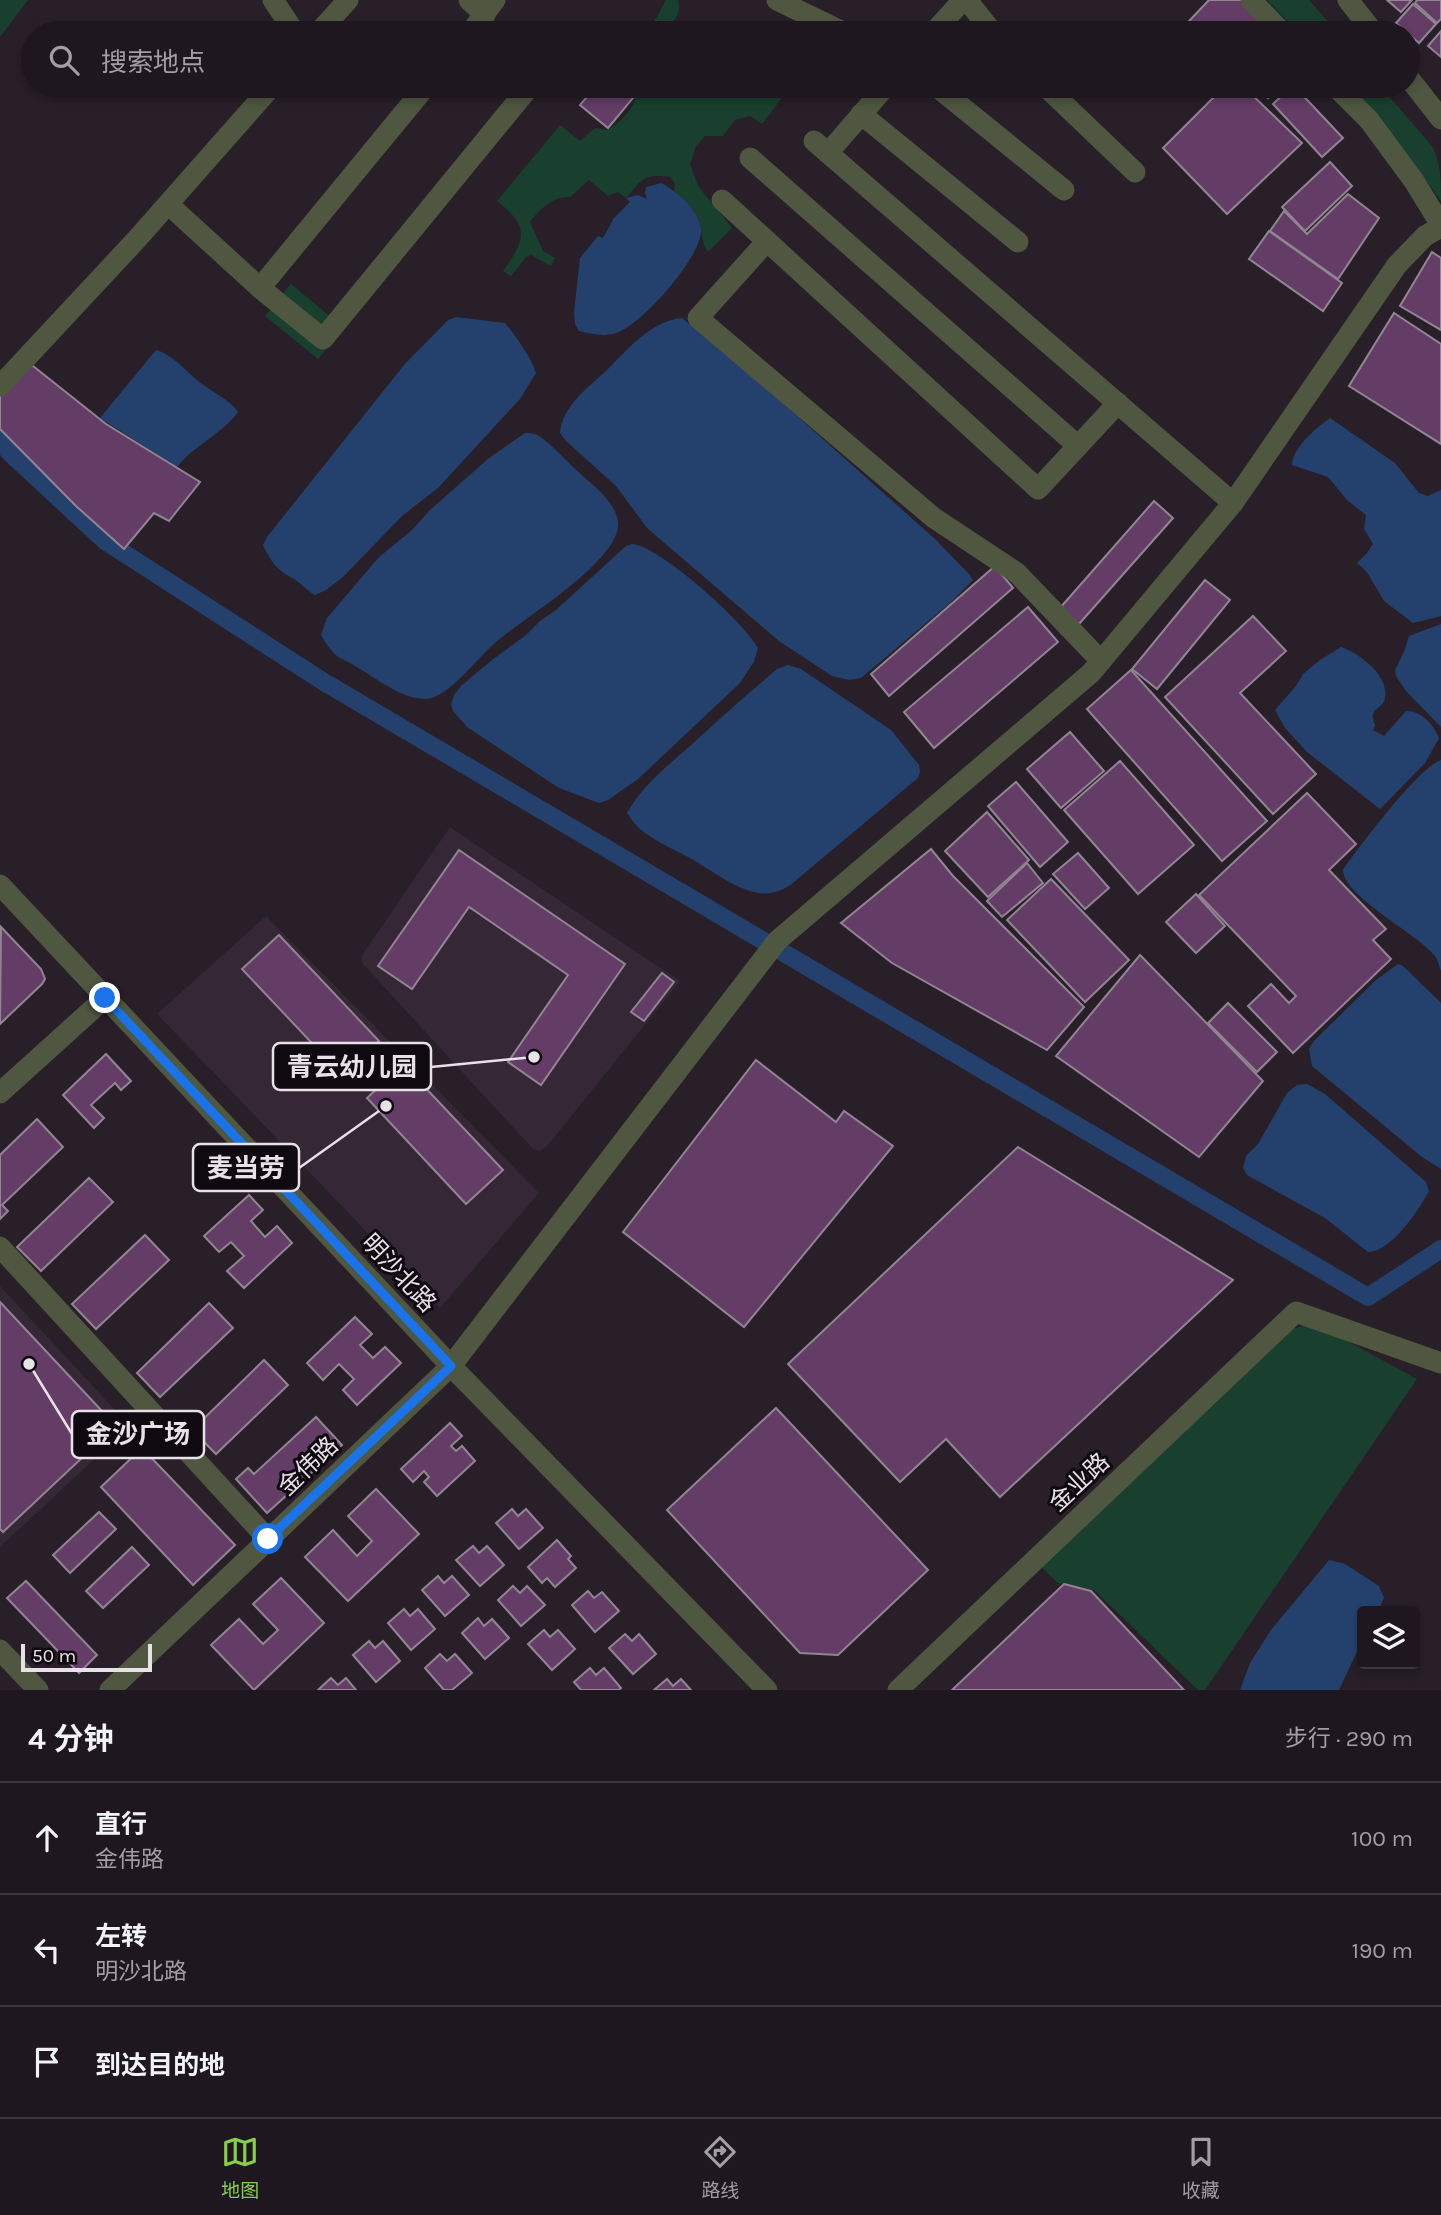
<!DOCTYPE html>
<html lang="zh">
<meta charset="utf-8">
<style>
:root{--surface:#1e171f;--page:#262028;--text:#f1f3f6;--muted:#a19fa4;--line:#3c363d;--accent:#88cf49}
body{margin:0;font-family:Karla,"Noto Sans SC",sans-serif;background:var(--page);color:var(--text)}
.controls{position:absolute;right:21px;bottom:21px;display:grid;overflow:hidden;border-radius:7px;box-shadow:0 4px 10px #0003}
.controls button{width:63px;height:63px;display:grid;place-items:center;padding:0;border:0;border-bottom:2px solid var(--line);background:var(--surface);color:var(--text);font:35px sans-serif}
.scale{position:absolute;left:21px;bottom:18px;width:131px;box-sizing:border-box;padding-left:7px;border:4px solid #e8e1e8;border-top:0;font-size:19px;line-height:24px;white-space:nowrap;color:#e8e1e8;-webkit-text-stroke:5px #0e0a0f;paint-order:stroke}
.stop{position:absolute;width:21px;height:21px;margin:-16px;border:5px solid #1a73e8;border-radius:50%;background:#fff}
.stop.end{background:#1a73e8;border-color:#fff;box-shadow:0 2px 7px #0008}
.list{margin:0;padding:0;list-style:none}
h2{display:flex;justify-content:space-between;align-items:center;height:91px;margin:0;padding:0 28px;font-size:30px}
h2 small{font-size:23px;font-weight:400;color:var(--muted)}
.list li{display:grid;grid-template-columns:46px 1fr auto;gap:21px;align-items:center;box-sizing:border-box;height:112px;padding:0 28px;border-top:2px solid var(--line)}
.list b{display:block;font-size:26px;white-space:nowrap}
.list p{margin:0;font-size:23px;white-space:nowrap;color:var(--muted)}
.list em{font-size:23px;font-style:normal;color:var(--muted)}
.icon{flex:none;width:38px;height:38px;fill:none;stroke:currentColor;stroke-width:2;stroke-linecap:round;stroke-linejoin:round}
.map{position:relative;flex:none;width:1441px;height:1690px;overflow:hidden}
.search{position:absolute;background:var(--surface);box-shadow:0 4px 10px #0003;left:21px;right:21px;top:21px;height:77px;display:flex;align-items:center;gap:18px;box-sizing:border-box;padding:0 24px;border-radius:38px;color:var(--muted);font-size:26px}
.sheet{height:427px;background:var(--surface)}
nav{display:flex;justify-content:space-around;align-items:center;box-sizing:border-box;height:98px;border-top:2px solid var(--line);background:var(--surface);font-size:19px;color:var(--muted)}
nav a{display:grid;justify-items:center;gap:4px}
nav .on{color:var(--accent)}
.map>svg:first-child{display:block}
.built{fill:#352736}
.green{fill:#19402f}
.water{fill:#24416d}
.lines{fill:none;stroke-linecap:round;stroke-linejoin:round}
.canal{stroke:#24416d;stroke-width:18}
.building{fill:#643d67;stroke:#918592;stroke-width:2}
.minor{stroke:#4f5740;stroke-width:21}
.route{stroke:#1a73e8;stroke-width:9}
.labels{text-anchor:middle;stroke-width:6;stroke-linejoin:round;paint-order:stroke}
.street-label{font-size:24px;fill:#e8e1e8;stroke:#0e0a0f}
.leader{fill:none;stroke:#e8e1e8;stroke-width:2.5}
.callout-dot{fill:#e8e1e8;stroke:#0e0a0f;stroke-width:2.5}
.callout{fill:#0e0a0f;stroke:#e8e1e8;stroke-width:2.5}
.callout-label{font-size:26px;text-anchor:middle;font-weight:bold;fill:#e8e1e8}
</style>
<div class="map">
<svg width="1441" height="1690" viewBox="0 0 1441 1690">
<rect width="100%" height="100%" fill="#281f29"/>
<g class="built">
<path d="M450,827L680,981L557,1134L544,1149L539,1151L533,1149L362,963V955Z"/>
<path d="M266,916L539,1193L440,1308L157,1014Z"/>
<path d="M0,1286L130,1426L0,1547Z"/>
</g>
<g class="green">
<path d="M0,0H28L0,37Z"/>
<path d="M666,0H678C682,11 675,20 668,28L673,33H643L657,17Z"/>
<path d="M1267,0H1309L1338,33H1299Z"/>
<path d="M624,86H791L762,124L750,116L735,120L723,136H705L696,146L690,164L698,186L732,228L708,252C701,243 703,235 700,224C697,211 683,201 674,192L675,184L670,177C644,173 641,180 626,198L618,192L608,196L589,180L570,197C553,196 540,209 530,222L543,251L555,258L551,266L531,255L526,257L511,276L503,271C526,239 530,227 497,201L560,125L580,141L595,128L607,130C618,124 636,109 635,95Z"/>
<path d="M1349,86H1380L1432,146C1441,163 1441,181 1441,201L1412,161Z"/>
<path d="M291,284L344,328L318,359L265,316Z"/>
<path d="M1306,1325L1325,1329L1417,1379L1205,1690H1198L1094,1590L1058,1583L1038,1564L1284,1331Z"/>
</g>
<g class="water">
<path d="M661,183C677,191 702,213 701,232C700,258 642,325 616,333C604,337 592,334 579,331L575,324L574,312L580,258L598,236L603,238L614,218L630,202L626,198L638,195L647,199L645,193L646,187Z"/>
<path d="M456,317L505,323C517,338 530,355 536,373L520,399L438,488L402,516L344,576L326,590L315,595C306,590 300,582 292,578C277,570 270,561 263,545L267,537L404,365L448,320Z"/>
<path d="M682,318L741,366L935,539L969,574L973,580L950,603L861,678L849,680L832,676L779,641L647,528L616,486L566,441L560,433C562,406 590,386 608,369C628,349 651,321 682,318Z"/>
<path d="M156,350C174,355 187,373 202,384C214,393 230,400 238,412C221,435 194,445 177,467L100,418Z"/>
<path d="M1330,418L1395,463L1419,493L1428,496L1441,490V616L1413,623L1384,601L1367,572L1357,563L1367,553L1373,544L1364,529L1366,515L1347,500L1328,477L1292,465C1293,447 1316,428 1330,418Z"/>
<path d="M525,433C528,433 532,433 535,434C545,438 567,461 575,469C590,483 616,501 618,522C622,560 522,619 496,642C479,656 448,698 427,699C402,700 375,677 355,666C350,662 342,660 337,656C330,650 325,642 321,635L327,618L379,557L412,530L430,510L489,458Z"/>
<path d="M632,544C660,546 745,623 758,648L754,662L739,684L638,779L608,800L599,803L559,788L467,727L453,711L451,705L454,695L461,686L492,660L526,635L540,621L556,610L626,546Z"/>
<path d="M1441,624V727L1406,691L1396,676L1395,670L1404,652L1409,636Z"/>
<path d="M1341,647C1359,653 1389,675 1385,698C1383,710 1367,707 1375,725L1373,730L1384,736L1406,711C1421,710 1434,725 1439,738L1425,763L1380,809L1307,752L1285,728L1275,710L1296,686L1303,674L1320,660Z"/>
<path d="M788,665L801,669L891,730L919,765L920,772L918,778L794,882C784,890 773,895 759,893C734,889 710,869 688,857C673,849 659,843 645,833C638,828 632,821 627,813C642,786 667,766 690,746C714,724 738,702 763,681L777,669Z"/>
<path d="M1441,760V971C1439,966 1438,960 1435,956C1418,934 1343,896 1343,870C1358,848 1419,767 1441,760Z"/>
<path d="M1398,964L1403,966L1441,1003V1169L1422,1157L1312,1066L1309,1049L1314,1041L1376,980Z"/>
<path d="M1307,1084L1325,1094L1426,1182L1429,1191C1419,1210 1391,1252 1368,1252L1325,1218L1247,1175L1243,1168L1246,1156L1258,1144L1287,1093L1297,1085Z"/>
<path d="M1329,1560L1345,1564L1379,1586L1384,1598L1378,1611H1362V1641L1339,1690H1240L1250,1663L1271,1630Z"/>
</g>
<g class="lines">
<path class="canal" d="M0,440L10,453L105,541L324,682L1368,1297L1441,1249"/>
</g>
<g class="building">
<path d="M1209,0H1243L1277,33H1201L1189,21Z"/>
<path d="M1387,0H1412L1401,12Z"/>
<path d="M1417,0H1441V19L1437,23L1415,3Z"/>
<path d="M1413,4L1436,24L1419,43L1396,23Z"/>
<path d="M1441,31V57L1428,46Z"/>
<path d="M596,86H618L633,98L608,128L580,105Z"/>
<path d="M1225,86H1243L1302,143L1227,214L1163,148Z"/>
<path d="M1255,86H1280L1268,98Z"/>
<path d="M1292,86H1294L1343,138L1322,157L1273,104Z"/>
<path d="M1330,162L1352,186L1305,231L1282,207Z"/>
<path d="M1348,194L1379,218L1338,279L1270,231L1284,211L1307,234Z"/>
<path d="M1269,231L1342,283L1323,311L1249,259Z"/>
<path d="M1432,252L1441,258V330L1400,306Z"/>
<path d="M1394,313L1441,344V444L1349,386Z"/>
<path d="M28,362L106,424L200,482L169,521L154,513L124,549L76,506L0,429V391Z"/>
<path d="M1154,501L1173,518L1079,624L1060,608Z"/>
<path d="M995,566L1013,588L889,696L871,674Z"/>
<path d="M1205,580L1230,600L1157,689L1132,669Z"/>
<path d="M1028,607L1058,642L934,748L904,712Z"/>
<path d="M1253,616L1286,651L1240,693L1316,774L1273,814L1165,697Z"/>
<path d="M1131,670L1267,821L1222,861L1087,709Z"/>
<path d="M1070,732L1104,771L1061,808L1027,769Z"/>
<path d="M1120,761L1194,845L1138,894L1064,810Z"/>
<path d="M1016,782L1068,842L1040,867L988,806Z"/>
<path d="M1307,793L1356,844L1329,870L1386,929L1373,940L1391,959L1293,1053L1248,1006L1271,984L1289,1003L1296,996L1199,895Z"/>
<path d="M987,812L1029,860L988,897L945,851Z"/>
<path d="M931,849L953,876L1084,1007L1047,1050L892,963L841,923Z"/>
<path d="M459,850L625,964L541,1085L508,1062L568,975L469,907L412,989L378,966Z"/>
<path d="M1078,853L1109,888L1085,909L1053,874Z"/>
<path d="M1027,863L1043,883L1002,917L987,901Z"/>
<path d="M1051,879L1129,960L1085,1002L1007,920Z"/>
<path d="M1196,894L1225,926L1196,953L1166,922Z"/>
<path d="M1,927L41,969L45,979L42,984L0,1024Z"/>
<path d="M279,935L379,1041L342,1075L242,969Z"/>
<path d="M1140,955L1263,1081L1199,1157L1056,1056Z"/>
<path d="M662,973L674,982L644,1021L631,1012Z"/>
<path d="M1228,1003L1277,1052L1257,1072L1208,1023Z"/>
<path d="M106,1054L131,1081L121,1090L115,1083L91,1105L104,1118L94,1128L63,1095Z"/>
<path d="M756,1060L836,1122L844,1111L893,1146L744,1327L623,1232Z"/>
<path d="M403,1064L503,1170L466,1204L367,1098Z"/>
<path d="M37,1119L63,1147L2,1205L8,1211L0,1219V1155Z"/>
<path d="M1018,1147L1233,1280L1000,1497L946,1439L900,1482L788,1364Z"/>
<path d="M89,1178L113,1202L41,1271L17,1247Z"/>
<path d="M249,1195L263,1210L251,1221L265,1237L277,1226L292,1243L244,1288L227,1271L244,1256L231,1242L219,1252L204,1236Z"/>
<path d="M145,1235L169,1260L96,1329L72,1304Z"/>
<path d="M0,1302L116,1426L3,1532L0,1529Z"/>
<path d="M209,1303L233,1328L160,1397L137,1373Z"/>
<path d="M355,1317L372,1334L360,1345L373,1358L385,1347L401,1363L357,1405L343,1390L354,1379L339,1364L323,1380L307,1363Z"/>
<path d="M264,1360L288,1385L216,1454L192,1430Z"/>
<path d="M776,1408L928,1570L838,1655L800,1653L667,1510Z"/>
<path d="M316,1417L342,1445L267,1513L236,1479L248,1468L254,1474Z"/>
<path d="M450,1423L462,1436L451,1446L456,1451L462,1446L475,1461L437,1496L424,1482L429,1477L424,1471L413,1482L401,1469Z"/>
<path d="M142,1448L235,1545L193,1585L101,1487Z"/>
<path d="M376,1489L419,1534L348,1601L305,1557L333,1530L357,1556L372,1541L348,1516Z"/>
<path d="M512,1509L518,1516L526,1509L543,1528L519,1549L496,1523Z"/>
<path d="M99,1512L116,1529L70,1573L53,1555Z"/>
<path d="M557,1540L571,1556L568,1559L576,1568L555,1587L547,1578L542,1583L528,1567Z"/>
<path d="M473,1546L479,1553L487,1546L504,1565L480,1586L456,1560Z"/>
<path d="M132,1547L149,1565L103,1608L86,1591Z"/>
<path d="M438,1576L444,1583L452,1576L469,1595L445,1616L422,1590Z"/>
<path d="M281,1578L324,1623L254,1690L211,1645L239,1619L263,1644L278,1630L253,1604Z"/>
<path d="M26,1581L97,1655L79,1673L7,1598Z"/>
<path d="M1064,1584L1091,1591L1184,1690H952Z"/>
<path d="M513,1586L520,1593L527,1586L545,1605L521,1626L498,1600Z"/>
<path d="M588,1591L594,1598L602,1592L619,1611L595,1632L572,1605Z"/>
<path d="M404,1609L410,1616L418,1609L435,1629L411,1650L388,1623Z"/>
<path d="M478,1618L484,1626L492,1619L509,1638L485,1659L462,1633Z"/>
<path d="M544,1630L550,1637L558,1630L575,1649L552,1670L528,1644Z"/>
<path d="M625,1634L632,1641L639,1634L656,1654L633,1674L609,1648Z"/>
<path d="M369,1641L375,1648L383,1641L400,1661L376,1682L353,1655Z"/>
<path d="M440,1654L447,1661L455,1654L472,1673L452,1690H444L425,1668Z"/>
<path d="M590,1668L596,1675L604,1668L621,1688L619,1690H581L574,1682Z"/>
<path d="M331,1678L338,1685L346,1678L356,1690H318Z"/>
<path d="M667,1679L673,1686L681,1679L691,1690H654Z"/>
</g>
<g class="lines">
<g class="minor">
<path d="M273,0L295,33"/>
<path d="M469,0L485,15"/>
<path d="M777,0L845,33"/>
<path d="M967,0L993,33"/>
<path d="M1251,0L1283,33"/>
<path d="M1348,0L1374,33"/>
<path d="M318,33L348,0"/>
<path d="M470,33L495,0"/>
<path d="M933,33L963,0"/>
<path d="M1408,77L1441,119"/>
<path d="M936,86L1064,190"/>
<path d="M1045,86L1135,172"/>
<path d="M1335,86L1369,120L1414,181L1441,225"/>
<path d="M861,114L1018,242"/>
<path d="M814,141L1233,503"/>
<path d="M828,153L886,86"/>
<path d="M750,158L1078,446"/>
<path d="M722,200L1038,489L1118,403"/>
<path d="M168,204L260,288L323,339L530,86"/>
<path d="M767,241L698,318L934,518L1017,573L1101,661"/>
<path d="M260,288L426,86"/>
<path d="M0,386L137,239L272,86"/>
<path d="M0,885L451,1366L767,1690"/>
<path d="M0,1093L105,998"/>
<path d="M0,1247L268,1539"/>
<path d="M0,1650L38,1690"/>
<path d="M110,1690L451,1366L777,941L1091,673L1233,503L1397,265L1425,236L1441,227"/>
<path d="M898,1690L1296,1312L1441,1363"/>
</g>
</g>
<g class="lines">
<path class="route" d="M105,998L451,1366L268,1539"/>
</g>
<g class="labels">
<g class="street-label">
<text transform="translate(399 1273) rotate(47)" y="8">明沙北路</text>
<text transform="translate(308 1466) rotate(-44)" y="8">金伟路</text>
<text transform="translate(1079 1482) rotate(-43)" y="8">金业路</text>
</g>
</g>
<path class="leader" d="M534 1057L431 1067M386 1106L299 1168M29 1364L72 1434"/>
<g class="callout-dot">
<circle cx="534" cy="1057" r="7"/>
<circle cx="386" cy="1106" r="7"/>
<circle cx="29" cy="1364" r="7"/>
</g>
<g class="callout">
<rect x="273" y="1043" width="158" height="47" rx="7"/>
<rect x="193" y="1144" width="106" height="47" rx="7"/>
<rect x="72" y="1411" width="132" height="47" rx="7"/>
</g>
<g class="callout-label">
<text x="352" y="1076">青云幼儿园</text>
<text x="246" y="1177">麦当劳</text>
<text x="138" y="1443">金沙广场</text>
</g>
</svg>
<div class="controls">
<button><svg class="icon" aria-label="layers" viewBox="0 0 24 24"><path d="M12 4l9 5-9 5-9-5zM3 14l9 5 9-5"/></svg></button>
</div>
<div class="scale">50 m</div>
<div class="stop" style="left:268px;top:1539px"></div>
<div class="stop end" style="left:105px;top:998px"></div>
<div class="search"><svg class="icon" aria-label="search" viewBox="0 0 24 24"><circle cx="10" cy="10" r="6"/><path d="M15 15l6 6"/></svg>搜索地点</div>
</div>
<section class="sheet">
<h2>4 分钟<small>步行 · 290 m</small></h2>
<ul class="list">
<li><svg class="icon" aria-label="ahead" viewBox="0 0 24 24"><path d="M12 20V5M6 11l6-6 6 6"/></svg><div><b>直行</b><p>金伟路</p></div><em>100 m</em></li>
<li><svg class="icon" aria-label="left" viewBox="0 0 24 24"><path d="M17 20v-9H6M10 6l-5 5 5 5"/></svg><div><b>左转</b><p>明沙北路</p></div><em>190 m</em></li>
<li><svg class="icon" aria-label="arrive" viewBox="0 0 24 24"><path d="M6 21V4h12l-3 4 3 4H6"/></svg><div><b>到达目的地</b></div></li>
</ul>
</section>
<nav>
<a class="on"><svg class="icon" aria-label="map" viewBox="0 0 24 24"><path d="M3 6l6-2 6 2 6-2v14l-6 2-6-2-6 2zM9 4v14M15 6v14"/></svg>地图</a>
<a><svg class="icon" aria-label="directions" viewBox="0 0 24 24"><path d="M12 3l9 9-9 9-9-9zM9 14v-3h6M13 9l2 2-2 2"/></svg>路线</a>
<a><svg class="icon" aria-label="saved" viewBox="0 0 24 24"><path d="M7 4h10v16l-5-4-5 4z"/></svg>收藏</a>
</nav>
